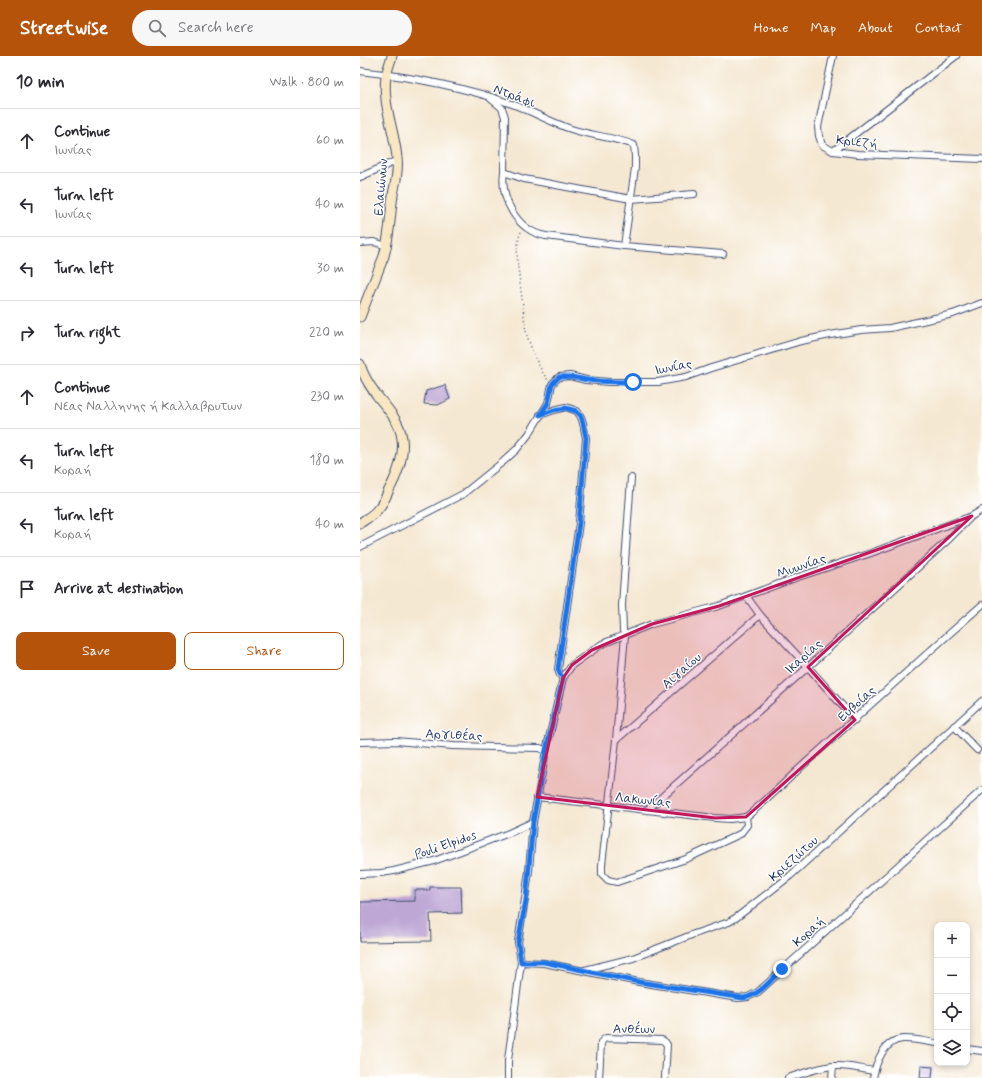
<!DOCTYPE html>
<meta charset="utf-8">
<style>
:root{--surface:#fff;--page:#f7f7f7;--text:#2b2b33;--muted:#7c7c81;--line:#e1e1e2;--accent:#b45309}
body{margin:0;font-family:Mynerve,sans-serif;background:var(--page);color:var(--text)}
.controls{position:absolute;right:12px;bottom:12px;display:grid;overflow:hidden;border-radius:8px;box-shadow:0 2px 6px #0003}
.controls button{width:36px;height:36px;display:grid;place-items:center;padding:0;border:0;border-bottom:1px solid var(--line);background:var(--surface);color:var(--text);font:20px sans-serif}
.stop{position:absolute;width:12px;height:12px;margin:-9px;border:3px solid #1a73e8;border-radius:50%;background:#fff}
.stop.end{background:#1a73e8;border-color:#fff;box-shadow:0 1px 4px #0008}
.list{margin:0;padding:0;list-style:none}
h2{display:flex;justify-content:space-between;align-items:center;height:52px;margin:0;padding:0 16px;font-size:17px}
h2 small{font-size:13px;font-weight:400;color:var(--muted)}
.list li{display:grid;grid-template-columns:26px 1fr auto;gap:12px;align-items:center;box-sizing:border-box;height:64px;padding:0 16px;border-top:1px solid var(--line)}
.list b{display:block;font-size:15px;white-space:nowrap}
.list p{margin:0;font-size:13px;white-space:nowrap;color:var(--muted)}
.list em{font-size:13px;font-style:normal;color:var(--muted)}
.actions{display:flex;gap:8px;padding:12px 16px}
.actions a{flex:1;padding:9px 0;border:1px solid var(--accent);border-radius:8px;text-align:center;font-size:14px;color:var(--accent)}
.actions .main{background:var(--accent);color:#fff}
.icon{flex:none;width:22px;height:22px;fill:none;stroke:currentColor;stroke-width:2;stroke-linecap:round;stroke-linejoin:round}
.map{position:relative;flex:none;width:622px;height:1022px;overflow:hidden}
header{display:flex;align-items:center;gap:24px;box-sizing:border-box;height:56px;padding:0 20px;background:var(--accent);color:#fff}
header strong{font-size:19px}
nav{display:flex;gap:22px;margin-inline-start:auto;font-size:14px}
.search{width:280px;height:36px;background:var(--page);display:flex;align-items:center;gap:10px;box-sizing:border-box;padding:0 14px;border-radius:22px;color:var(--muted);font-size:15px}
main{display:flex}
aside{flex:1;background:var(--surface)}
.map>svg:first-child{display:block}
.building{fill:#bea7d5}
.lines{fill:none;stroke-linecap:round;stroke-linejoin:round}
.street-casing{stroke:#3c4b6f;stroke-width:8}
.secondary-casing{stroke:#3c4b6f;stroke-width:11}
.path{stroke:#3c4b6f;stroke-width:1.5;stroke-dasharray:1 3;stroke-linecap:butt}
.street{stroke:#fff;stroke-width:6}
.secondary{stroke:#f9e7c3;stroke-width:9}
.route{stroke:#1a73e8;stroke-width:5}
.marked{fill:#c2185b;fill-opacity:0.2;stroke:#c2185b;stroke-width:3;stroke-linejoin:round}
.labels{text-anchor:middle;stroke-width:3;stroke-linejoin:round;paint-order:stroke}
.street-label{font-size:13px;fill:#1b2f5e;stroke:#fff}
</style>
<header>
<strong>Streetwise</strong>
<div class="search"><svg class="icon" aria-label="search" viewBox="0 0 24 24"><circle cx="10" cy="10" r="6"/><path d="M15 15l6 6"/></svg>Search here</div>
<nav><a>Home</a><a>Map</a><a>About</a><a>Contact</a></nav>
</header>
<main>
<aside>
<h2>10 min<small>Walk · 800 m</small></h2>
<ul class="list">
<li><svg class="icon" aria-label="ahead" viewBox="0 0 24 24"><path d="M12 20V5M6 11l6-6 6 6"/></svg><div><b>Continue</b><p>Ιωνίας</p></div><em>60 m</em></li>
<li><svg class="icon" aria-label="left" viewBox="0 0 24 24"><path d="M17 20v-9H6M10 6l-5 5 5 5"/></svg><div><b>Turn left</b><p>Ιωνίας</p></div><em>40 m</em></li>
<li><svg class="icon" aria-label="left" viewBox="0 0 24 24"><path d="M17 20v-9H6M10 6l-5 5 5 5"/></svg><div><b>Turn left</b></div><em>30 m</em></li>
<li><svg class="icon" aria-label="right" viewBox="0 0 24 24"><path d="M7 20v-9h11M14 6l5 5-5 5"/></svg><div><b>Turn right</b></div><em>220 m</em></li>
<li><svg class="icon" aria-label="ahead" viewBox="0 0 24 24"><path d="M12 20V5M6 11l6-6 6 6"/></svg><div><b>Continue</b><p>Νεας Nαλληνης ή Καλλαβρυτων</p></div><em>230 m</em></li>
<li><svg class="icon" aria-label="left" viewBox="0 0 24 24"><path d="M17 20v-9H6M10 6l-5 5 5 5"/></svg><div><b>Turn left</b><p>Κοραή</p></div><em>180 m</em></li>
<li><svg class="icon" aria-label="left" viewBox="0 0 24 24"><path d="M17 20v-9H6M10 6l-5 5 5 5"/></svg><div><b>Turn left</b><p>Κοραή</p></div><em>40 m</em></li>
<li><svg class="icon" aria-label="arrive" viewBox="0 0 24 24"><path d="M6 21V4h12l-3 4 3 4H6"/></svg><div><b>Arrive at destination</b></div></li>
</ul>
<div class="actions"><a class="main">Save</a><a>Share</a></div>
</aside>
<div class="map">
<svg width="622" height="1022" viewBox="0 0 622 1022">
<rect width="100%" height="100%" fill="#fff"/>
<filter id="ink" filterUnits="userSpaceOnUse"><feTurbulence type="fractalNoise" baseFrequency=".025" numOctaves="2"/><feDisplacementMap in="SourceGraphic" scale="8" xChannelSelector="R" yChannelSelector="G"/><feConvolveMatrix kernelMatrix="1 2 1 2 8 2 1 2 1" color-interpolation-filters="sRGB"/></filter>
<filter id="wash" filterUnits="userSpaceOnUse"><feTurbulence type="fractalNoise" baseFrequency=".012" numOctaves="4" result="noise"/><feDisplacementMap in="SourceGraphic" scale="16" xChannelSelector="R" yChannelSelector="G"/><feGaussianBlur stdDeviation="0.9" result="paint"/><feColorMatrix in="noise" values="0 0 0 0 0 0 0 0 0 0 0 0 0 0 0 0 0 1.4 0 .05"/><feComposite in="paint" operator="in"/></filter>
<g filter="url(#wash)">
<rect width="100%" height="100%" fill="#f5e8d2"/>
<g id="blocks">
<g class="building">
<path d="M85,329L90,343L78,349L64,348L66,335Z"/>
<path d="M70,831H101L102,857L70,858L71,885L0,886V846L55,845V834H70Z"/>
<path d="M561,1010L573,1011L572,1022H560Z"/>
</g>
</g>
</g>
<g filter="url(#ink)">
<use href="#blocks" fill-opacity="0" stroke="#3c4b6f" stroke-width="1"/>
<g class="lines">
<defs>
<g id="street">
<path d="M473,0L458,71L459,80L462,89L473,95L498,98L622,103"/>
<path d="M0,15C51,21 101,30 149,47C170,54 190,66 211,73C232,80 254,81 274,89L275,100V112L264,190"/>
<path d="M131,43L142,52L145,61L144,116L164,123L271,143L334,138"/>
<path d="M473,95L596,0"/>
<path d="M144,116C140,143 157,175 186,180L264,190L363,198"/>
<path d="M0,121L38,104"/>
<path d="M0,187L14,186L27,190"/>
<path d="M180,359L194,354L206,351L217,355L221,361L223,367L226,382L219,467L198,613L200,619L203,622"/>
<path d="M271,422L262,549L263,575L265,579L256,684L242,809V818L248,824L257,826L326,803L380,778L387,769L386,761"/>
<path d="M0,491L103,438L144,405L157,393L169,378L188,347L192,328L199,321L210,320L226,324L249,326H298L326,321L351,312L441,285L470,279L501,274L530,272L593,258L622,247"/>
<path d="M387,541L400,559L448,611L495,664"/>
<path d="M594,670L617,694"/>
<path d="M256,684L400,559"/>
<path d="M0,686L36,685L93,690L180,692L186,695"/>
<path d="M177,741L355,762L370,763L386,761"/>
<path d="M287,754L448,611L589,483L609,463"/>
<path d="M386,761C405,746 422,729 440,712C501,658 560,603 622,549"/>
<path d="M0,818L21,817L34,815L74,805L149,777L173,766"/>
<path d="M161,906L184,907L279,926L378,942L388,941L398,936L622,734"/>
<path d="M225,914L273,902L334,878L369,866L377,861L430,820L622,645"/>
<path d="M607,993L622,995"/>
<path d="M148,1022V1004L161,906L158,886L165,843L169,815L173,766L186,695L203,622L212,609L242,588L292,568L359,550L435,522L511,497L612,460L622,454"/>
<path d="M239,1022L241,987L243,984L246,982L302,984L305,986L307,989L305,1022"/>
<path d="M428,1022C442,1018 458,1011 474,1010C487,1009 501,1013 514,1015"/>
<path d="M472,1022L473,1010"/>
<path d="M513,1022C516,1006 524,984 543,983C554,982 566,986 577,987"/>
</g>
<g id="secondary">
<path d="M0,261L24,200C30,179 30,160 33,139C35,127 39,115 37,102C35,76 22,48 26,21C27,14 30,7 32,0"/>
<path d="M0,308C4,323 13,335 23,347C28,353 33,359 37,367C49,389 39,416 28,436C25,443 22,449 17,454C12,460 6,463 0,467"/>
</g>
</defs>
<use href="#street" class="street-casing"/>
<use href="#secondary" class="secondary-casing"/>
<path class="path" d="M161,176C153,193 160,223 162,243C164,255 164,268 167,279C171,293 179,313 188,324"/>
<use href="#street" class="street"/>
<use href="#secondary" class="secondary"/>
</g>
</g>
<g class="lines" filter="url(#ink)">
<path class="route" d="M273,326C258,326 243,326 228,324C217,322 211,320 199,321L192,328L188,347L180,359L194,354L206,352L216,355L221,360L223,367L226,382L219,467L198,613L200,618L203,622L186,694L173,766L166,844L158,886L161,906H184L279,926L383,942C399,940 411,924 422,913"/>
</g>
<path class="marked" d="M612,460L448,611L495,664L386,761L355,762L177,741L203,622L212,609L232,594L292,568L359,550Z"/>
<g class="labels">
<g class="street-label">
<text transform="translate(155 39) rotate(21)" y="5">Ντράφι</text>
<text transform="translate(497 85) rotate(6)" y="5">Κριεζή</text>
<text transform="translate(20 131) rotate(-85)" y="5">Ελαιώνων</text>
<text transform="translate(313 310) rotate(-11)" y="5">Ιωνίας</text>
<text transform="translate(441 509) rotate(-19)" y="5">Μυωνίας</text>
<text transform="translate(443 600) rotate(-42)" y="5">Ικαρίας</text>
<text transform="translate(321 614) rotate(-41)" y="5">Αιγαίου</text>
<text transform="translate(496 647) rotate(-42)" y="5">Ευβοίας</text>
<text transform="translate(94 678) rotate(3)" y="5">Αργιθέας</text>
<text transform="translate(283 743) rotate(6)" y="5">Λακωνίας</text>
<text transform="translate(85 788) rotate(-19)" y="5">Pouli Elpidos</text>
<text transform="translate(433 802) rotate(-42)" y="5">Κριεζώτου</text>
<text transform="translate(448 875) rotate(-42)" y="5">Κοραή</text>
<text transform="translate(274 972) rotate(1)" y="5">Ανθέων</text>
</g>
</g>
</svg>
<div class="controls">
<button>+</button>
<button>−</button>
<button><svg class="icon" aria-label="locate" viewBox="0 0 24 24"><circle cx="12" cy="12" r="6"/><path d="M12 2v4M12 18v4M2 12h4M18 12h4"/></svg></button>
<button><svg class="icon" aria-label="layers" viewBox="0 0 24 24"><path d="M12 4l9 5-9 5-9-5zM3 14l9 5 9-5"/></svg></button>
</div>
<div class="stop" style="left:273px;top:326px"></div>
<div class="stop end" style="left:422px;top:913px"></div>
</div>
</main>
